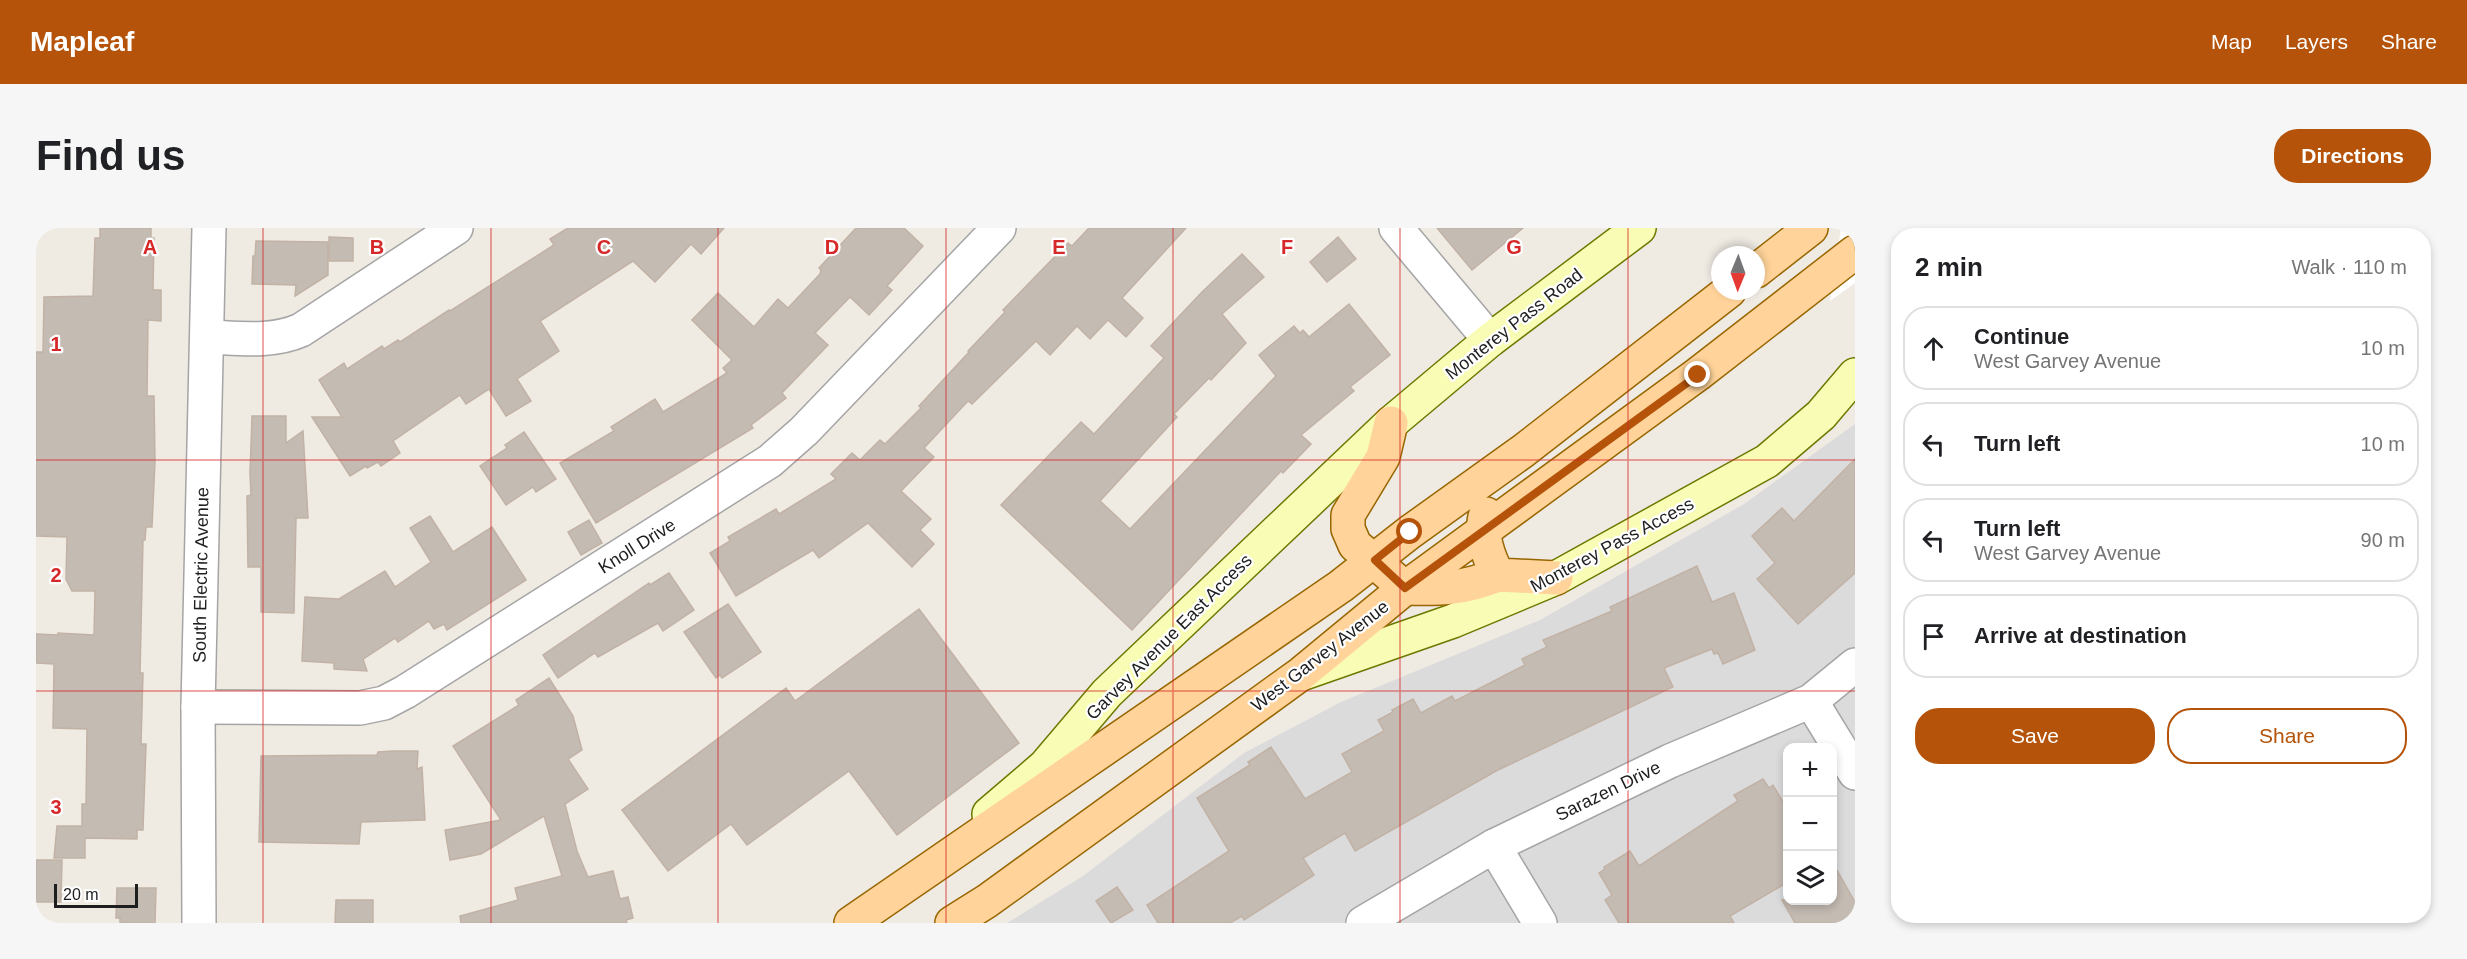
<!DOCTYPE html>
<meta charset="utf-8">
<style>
:root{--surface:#fff;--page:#f6f6f6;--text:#202124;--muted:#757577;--line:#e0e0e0;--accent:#b45309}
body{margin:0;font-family:Arial,sans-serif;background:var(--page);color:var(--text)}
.controls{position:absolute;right:18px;bottom:18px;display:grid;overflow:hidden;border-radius:12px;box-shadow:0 3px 9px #0003}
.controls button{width:54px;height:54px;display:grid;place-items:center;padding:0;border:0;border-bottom:2px solid var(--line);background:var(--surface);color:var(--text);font:30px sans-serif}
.compass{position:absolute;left:1675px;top:18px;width:54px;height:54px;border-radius:50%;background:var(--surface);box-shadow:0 3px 9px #0003;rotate:181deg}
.scale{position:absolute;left:18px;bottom:15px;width:84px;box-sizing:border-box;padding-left:6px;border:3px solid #1e1e1e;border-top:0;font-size:16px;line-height:21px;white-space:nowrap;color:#1e1e1e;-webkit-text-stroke:4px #fff;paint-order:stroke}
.stop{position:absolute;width:18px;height:18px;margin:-14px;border:4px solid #b45309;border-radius:50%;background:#fff}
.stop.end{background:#b45309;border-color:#fff;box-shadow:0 2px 6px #0008}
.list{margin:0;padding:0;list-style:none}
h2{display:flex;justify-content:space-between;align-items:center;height:78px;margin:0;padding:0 24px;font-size:26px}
h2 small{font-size:20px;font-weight:400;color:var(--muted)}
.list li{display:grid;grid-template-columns:39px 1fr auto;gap:18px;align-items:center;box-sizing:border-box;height:84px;margin:0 12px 12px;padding:0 12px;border:2px solid var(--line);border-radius:24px}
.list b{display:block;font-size:22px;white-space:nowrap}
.list p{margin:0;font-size:20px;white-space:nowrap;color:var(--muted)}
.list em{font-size:20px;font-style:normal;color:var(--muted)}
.actions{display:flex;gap:12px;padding:18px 24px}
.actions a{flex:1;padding:14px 0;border:2px solid var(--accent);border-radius:24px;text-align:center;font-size:21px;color:var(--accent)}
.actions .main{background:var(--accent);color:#fff}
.icon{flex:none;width:33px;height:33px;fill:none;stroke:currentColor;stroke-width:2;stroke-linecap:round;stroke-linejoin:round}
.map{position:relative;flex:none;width:1819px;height:695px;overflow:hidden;border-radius:24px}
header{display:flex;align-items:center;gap:36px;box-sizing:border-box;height:84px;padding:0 30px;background:var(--accent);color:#fff}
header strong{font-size:28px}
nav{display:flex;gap:33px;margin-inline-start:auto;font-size:21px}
.intro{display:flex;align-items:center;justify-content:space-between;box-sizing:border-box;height:144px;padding:0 36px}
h1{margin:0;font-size:42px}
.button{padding:15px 27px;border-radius:24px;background:var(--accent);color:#fff;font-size:21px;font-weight:700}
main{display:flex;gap:36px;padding:0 36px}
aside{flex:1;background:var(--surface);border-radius:24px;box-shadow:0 3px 9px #0003}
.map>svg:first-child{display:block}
.residential{fill:#dcdbdb;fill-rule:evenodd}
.pier{fill:#fff}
.building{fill:#c4bbb3;stroke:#c2b2a5;stroke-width:1.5}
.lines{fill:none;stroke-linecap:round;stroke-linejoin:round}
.street-casing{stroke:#a5a5a5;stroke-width:36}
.secondary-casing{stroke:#6c7901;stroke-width:36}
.primary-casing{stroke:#986600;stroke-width:36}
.street{stroke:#fff;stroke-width:33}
.secondary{stroke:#f8fcb5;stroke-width:33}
.primary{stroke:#ffd399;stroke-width:33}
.route{stroke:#b45309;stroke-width:8}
.grid{fill:none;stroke:#d62828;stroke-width:1.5;stroke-opacity:0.55}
.labels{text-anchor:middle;stroke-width:4.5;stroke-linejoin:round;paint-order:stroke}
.street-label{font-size:18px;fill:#1e1e1e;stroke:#fff}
.grid-label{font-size:20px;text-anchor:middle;font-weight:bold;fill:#d62828;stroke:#fff;stroke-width:4.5;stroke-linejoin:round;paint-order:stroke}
</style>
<header>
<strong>Mapleaf</strong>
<nav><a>Map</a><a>Layers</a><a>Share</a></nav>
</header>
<div class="intro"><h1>Find us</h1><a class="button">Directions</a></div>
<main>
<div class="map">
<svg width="1819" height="695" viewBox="0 0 1819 695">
<rect width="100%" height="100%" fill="#efebe3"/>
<path class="residential" d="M1819,196V695H971L1047,648L1208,525L1305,474L1504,392L1708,276ZM1752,520H1796V672H1752Z"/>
<path class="pier" d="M1805,0H1819V55L1794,73Z"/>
<g class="building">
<path d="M64,0H115V10H118L117,62H125V93L112,92L111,168H118L119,233L116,299H110L109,312H107L104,445H107L105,516H110L107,602H101V611L49,610V630H18L21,598H46V576H50L51,501L17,500L18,436L0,435V406L22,407V405L58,407L59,363H36L30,351L31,309L0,308V124H7L8,69L57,68L59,10H64Z"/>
<path d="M532,0H688L665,26L655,16L619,54L597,33L504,93L523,123L481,151L495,173L470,188L453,161L430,176L424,167L357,213L364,225L345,238L342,234L331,240L330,238L314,248L276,189H306L283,152L308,135L311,141L346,118L348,121L362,112L364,114L413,82L414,83L518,17L514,11Z"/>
<path d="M820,0H868L887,18L851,58L856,62L833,87L814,69L779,105L792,117L746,165L750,170L715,197L717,200L560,295L524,235L578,203L575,199L619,171L627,184L691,145L687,140L696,132L656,92L682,65L718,99L742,71L752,80L784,46L785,42L783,40Z"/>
<path d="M1053,0H1150L1086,70L1107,90L1090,109L1072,92L1054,111L1041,98L1014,127L1000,113L936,176L932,173L888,220L898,229L865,263L895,291L884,302L898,316L876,339L832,295L783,330L777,322L700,368L674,325L694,313L692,309L740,281L743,286L800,251L795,246L816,225L824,232L844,212L849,216L885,180L883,178L933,124L932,123L969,84L967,82L1032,15L1036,18Z"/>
<path d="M1401,0H1487L1436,42Z"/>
<path d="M293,9L317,10V33H293Z"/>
<path d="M1302,9L1320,31L1291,54L1274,34Z"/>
<path d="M220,13L292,14V47L259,68L260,57L216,56L217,28H219Z"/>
<path d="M1206,26L1228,49L1186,86L1210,115L1175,152L1173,150L1138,186L1141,189L1064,273L1094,301L1240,148L1223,127L1258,98L1264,105L1267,102L1273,109L1313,76L1354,127L1314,159L1318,163L1265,207L1275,216L1247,245L1245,243L1096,402L965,277L1045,194L1058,206L1128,130L1115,118L1166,64Z"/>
<path d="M216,188H250V215L267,203L272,290H260L258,385L225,384V339H212L211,268L215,267L214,245Z"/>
<path d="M488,204L520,251L500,264L497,259L470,277L444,238L471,220L469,217Z"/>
<path d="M1819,231V345L1762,396L1721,351L1739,335L1716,308L1746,280L1758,293Z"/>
<path d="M394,288L417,324L456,299L490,352L411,402L408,396L398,401L393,393L362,414L359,410L327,431L331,443L298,441V435L266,433L269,369L303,371L349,343L359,359L395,334L374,300Z"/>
<path d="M553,292L566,315L545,327L532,304Z"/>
<path d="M1661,338L1676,374L1698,365L1719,422L1687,436L1682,425L1678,426L1676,421L1628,440L1637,459L1460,543L1319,623L1309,605L1267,630L1278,647L1208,692L1206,688L1194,695H1122L1111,677L1193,623L1161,570L1214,537L1212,534L1235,519L1269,571L1316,544L1306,526L1348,503L1342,492L1357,484L1356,482L1377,471L1385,485L1416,468L1419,473L1489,437L1486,431L1511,419L1507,412L1576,383L1574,379Z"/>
<path d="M633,345L658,382L627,403L622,395L562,429L559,425L522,450L507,427L613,355L614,357Z"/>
<path d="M692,376L725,424L686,450L684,447L680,450L648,404Z"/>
<path d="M883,381L983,515L861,607L813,543L711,617L695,596L632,643L586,582L750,460L759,473Z"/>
<path d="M513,450L537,488L546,522L532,531L552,561L529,576L541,623L552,649L577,643L584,671L592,669L597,690L590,692L591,695H425L424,688L482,672L479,660L526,648L508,588L445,626L414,632L409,602L465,592L417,518L483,477L480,472Z"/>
<path d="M357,523H382L381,541L386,539L389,592L325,594L323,616L223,614L225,528L341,527L342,524Z"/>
<path d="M1727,551L1733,560L1737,557L1752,582V654L1694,688L1698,695H1583L1569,672L1576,667L1563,645L1569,641L1568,639L1594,623L1603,638L1702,573L1698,567Z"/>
<path d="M0,632H26L25,674H0Z"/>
<path d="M1797,635L1819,674V695H1759L1746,672H1797Z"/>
<path d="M1081,659L1097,682L1075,695L1060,673Z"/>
<path d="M81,660H120L119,695H84V690H80Z"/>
<path d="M300,672H337V695H299Z"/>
</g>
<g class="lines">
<defs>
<g id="street">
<path d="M1360,0L1454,112"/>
<path d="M171,109C202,110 236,115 265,102L420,0"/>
<path d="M1775,473L1819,545"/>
<path d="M162,479L324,480L348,475L369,464L734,233L768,203L963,0"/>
<path d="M1458,618L1504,695"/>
<path d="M163,695L162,479L173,0"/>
<path d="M1327,695L1458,618L1634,533L1775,473L1819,437"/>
</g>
<g id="secondary">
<path d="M1268,445L1417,393L1520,350L1731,233L1785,187L1819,147"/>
<path d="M953,586L1009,538L1071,465L1355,195L1454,112L1603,0"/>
</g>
<g id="primary">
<path d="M1720,43L1775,0"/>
<path d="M1355,195L1347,229L1312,287V301L1319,317L1369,360C1407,361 1426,361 1462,347"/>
<path d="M1450,286C1443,304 1453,331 1462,347L1520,350"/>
<path d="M815,695L1305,358L1374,304L1487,223L1693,63"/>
<path d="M916,695L951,673L1266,445L1369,360L1662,146L1819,24"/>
</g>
</defs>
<use href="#street" class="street-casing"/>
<use href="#secondary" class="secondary-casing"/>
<use href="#primary" class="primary-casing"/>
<use href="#street" class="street"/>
<use href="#secondary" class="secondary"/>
<use href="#primary" class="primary"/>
</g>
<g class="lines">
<path class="route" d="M1374,304L1339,332L1369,360L1662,147"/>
</g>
<path class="grid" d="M227,0V695M455,0V695M682,0V695M910,0V695M1137,0V695M1364,0V695M1592,0V695M0,232H1819M0,463H1819"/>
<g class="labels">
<g class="street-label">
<text transform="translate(1478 96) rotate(-38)" y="6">Monterey Pass Road</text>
<text transform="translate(1576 317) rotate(-28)" y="6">Monterey Pass Access</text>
<text transform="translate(601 318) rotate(-32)" y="6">Knoll Drive</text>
<text transform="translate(165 347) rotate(-89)" y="6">South Electric Avenue</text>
<text transform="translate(1133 409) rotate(-45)" y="6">Garvey Avenue East Access</text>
<text transform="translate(1284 428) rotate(-38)" y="6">West Garvey Avenue</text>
<text transform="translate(1572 563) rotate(-26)" y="6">Sarazen Drive</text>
</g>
</g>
<g class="grid-label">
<text x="114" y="26">A</text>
<text x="341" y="26">B</text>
<text x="568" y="26">C</text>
<text x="796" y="26">D</text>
<text x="1023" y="26">E</text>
<text x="1251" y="26">F</text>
<text x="1478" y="26">G</text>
<text x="20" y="123">1</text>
<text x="20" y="354">2</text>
<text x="20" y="586">3</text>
</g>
</svg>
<div class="controls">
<button>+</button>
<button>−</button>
<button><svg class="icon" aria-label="layers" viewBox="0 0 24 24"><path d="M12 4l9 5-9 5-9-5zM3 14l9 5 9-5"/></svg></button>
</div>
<svg class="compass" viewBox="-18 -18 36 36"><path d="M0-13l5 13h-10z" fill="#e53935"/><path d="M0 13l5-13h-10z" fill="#757577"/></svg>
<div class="scale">20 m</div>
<div class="stop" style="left:1374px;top:304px"></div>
<div class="stop end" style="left:1662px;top:147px"></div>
</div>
<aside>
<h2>2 min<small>Walk · 110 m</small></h2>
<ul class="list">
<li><svg class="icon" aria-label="ahead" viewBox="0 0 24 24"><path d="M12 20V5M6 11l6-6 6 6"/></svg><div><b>Continue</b><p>West Garvey Avenue</p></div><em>10 m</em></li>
<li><svg class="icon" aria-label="left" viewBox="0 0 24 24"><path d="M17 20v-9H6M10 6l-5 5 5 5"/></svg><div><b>Turn left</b></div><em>10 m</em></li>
<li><svg class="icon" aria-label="left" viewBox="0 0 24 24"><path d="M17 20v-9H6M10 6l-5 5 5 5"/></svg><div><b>Turn left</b><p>West Garvey Avenue</p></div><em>90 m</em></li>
<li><svg class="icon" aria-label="arrive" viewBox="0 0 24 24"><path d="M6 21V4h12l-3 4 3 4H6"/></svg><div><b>Arrive at destination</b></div></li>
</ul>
<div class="actions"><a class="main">Save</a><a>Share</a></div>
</aside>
</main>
